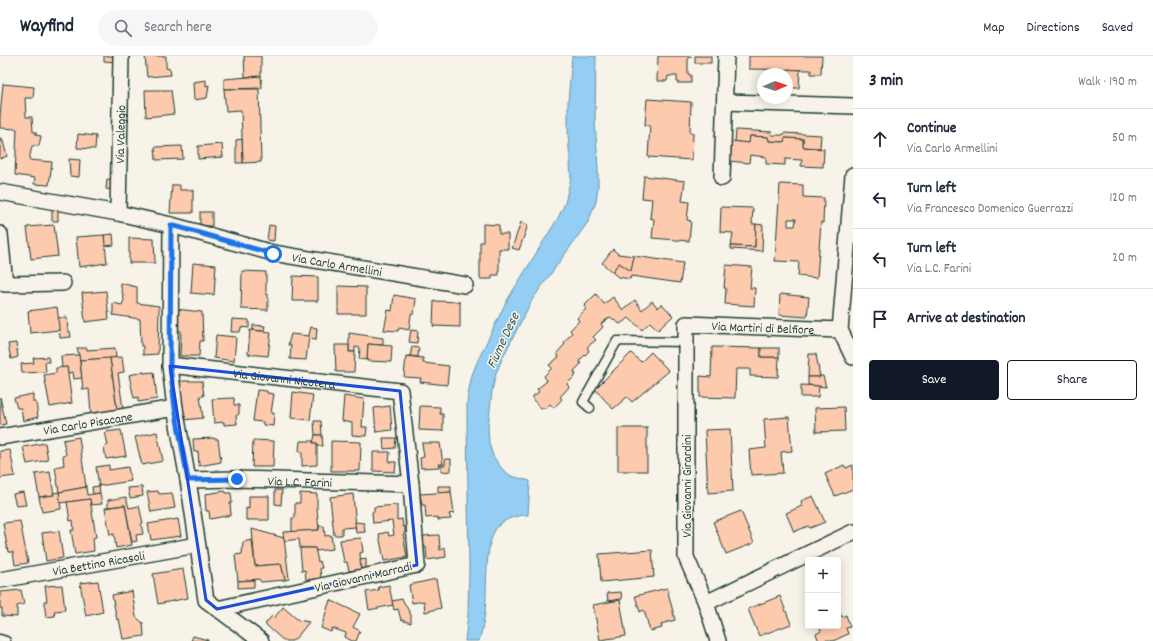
<!DOCTYPE html>
<meta charset="utf-8">
<style>
:root{--surface:#fff;--page:#f6f6f7;--text:#1f2937;--muted:#747a83;--line:#e0e1e3;--accent:#111827}
body{margin:0;font-family:Dekko,sans-serif;background:var(--page);color:var(--text)}
.controls{position:absolute;right:12px;bottom:12px;display:grid;overflow:hidden;border-radius:4px;box-shadow:0 2px 10px #0003}
.controls button{width:36px;height:36px;display:grid;place-items:center;padding:0;border:0;border-bottom:1px solid var(--line);background:var(--surface);color:var(--text);font:20px sans-serif}
.compass{position:absolute;left:757px;top:12px;width:36px;height:36px;border-radius:50%;background:var(--surface);box-shadow:0 2px 10px #0003;rotate:88deg}
.stop{position:absolute;width:12px;height:12px;margin:-9px;border:3px solid #1a73e8;border-radius:50%;background:#fff}
.stop.end{background:#1a73e8;border-color:#fff;box-shadow:0 1px 4px #0008}
.list{margin:0;padding:0;list-style:none}
h2{display:flex;justify-content:space-between;align-items:center;height:52px;margin:0;padding:0 16px;font-size:17px}
h2 small{font-size:13px;font-weight:400;color:var(--muted)}
.list li{display:grid;grid-template-columns:26px 1fr auto;gap:12px;align-items:center;box-sizing:border-box;height:60px;padding:0 16px;border-top:1px solid var(--line)}
.list b{display:block;font-size:15px;white-space:nowrap}
.list p{margin:0;font-size:13px;white-space:nowrap;color:var(--muted)}
.list em{font-size:13px;font-style:normal;color:var(--muted)}
.actions{display:flex;gap:8px;padding:12px 16px}
.actions a{flex:1;padding:9px 0;border:1px solid var(--accent);border-radius:4px;text-align:center;font-size:14px;color:var(--accent)}
.actions .main{background:var(--accent);color:#fff}
.icon{flex:none;width:22px;height:22px;fill:none;stroke:currentColor;stroke-width:2;stroke-linecap:round;stroke-linejoin:round}
.map{position:relative;flex:none;width:853px;height:585px;overflow:hidden}
header{display:flex;align-items:center;gap:24px;box-sizing:border-box;height:56px;padding:0 20px;background:var(--surface);border-bottom:1px solid var(--line)}
header strong{font-size:19px}
nav{display:flex;gap:22px;margin-inline-start:auto;font-size:14px}
.search{width:280px;height:36px;background:var(--page);display:flex;align-items:center;gap:10px;box-sizing:border-box;padding:0 14px;border-radius:22px;color:var(--muted);font-size:15px}
main{display:flex}
aside{flex:1;background:var(--surface)}
.map>svg:first-child{display:block}
.water{fill:#95cef4;stroke:#6694a7}
.building{fill:#fecaae;stroke:#1f3d34;fill-rule:evenodd}
.lines{fill:none;stroke-linecap:round;stroke-linejoin:round}
.lane-casing{stroke:#1f3d34;stroke-width:11}
.street-casing{stroke:#1f3d34;stroke-width:18}
.lane{stroke:#f7f3e8;stroke-width:8}
.street{stroke:#f7f3e8;stroke-width:15}
.route{stroke:#1a73e8;stroke-width:5}
.marked{fill:none;stroke:#1d4ed8;stroke-width:3;stroke-linejoin:round}
.labels{text-anchor:middle;stroke-width:3;stroke-linejoin:round;paint-order:stroke}
.street-label{font-size:13px;fill:#1f3d34;stroke:#f7f3e8}
.water-label{font-size:14px;font-style:italic;fill:#375a5a;stroke:#f7f3e8}
</style>
<header>
<strong>Wayfind</strong>
<div class="search"><svg class="icon" aria-label="search" viewBox="0 0 24 24"><circle cx="10" cy="10" r="6"/><path d="M15 15l6 6"/></svg>Search here</div>
<nav><a>Map</a><a>Directions</a><a>Saved</a></nav>
</header>
<main>
<div class="map">
<svg width="853" height="585" viewBox="0 0 853 585">
<rect width="100%" height="100%" fill="#f7f3e8"/>
<filter id="ink" filterUnits="userSpaceOnUse"><feTurbulence type="fractalNoise" baseFrequency=".025" numOctaves="2"/><feDisplacementMap in="SourceGraphic" scale="8" xChannelSelector="R" yChannelSelector="G"/><feConvolveMatrix kernelMatrix="1 2 1 2 8 2 1 2 1" color-interpolation-filters="sRGB"/></filter>
<g filter="url(#ink)">
<path class="water" d="M572,0H596L595,65L598,112V130L596,146L588,166L532,244L503,301L496,317L492,335L488,372L489,387L493,400L502,413L511,420L530,425L528,459C519,459 506,462 499,469C483,484 488,533 485,555C484,565 482,575 479,585H465L468,558L469,511L467,362V347L469,333L472,319L478,304L506,246L558,162L565,147L568,134L571,122L568,77V46Z"/>
<g class="building">
<path d="M104,0H115V6L104,5Z"/>
<path d="M145,0H166V12L170,13L171,19L147,21Z"/>
<path d="M244,0H261V20L245,21Z"/>
<path d="M658,0H691V1H688V18L691,19V27H677V20H668L667,25H657Z"/>
<rect x="695" y="0" width="16" height="7"/>
<path d="M749,0H822L821,18H811V14L749,13Z"/>
<path d="M787,13L800,14L799,32H792V27H787Z"/>
<path d="M261,20L262,32L224,33V23Z"/>
<path d="M206,24V30L209,29L207,42L194,44L193,26Z"/>
<path d="M3,28L34,31L33,42H25L26,61H32L33,76H36V79L41,80L39,90H32L29,104L52,106L49,129L34,128L35,122L15,119L17,73L0,72V60Z"/>
<path d="M224,33H259L261,106L243,107L241,54L226,55Z"/>
<path d="M145,34H171L174,58L146,61Z"/>
<path d="M647,43L691,46L690,77H693L692,104L648,101L650,69H645Z"/>
<path d="M736,74L772,76L771,79H783L784,77L821,79L820,92L803,91V83L785,82L784,86L769,85L768,81L750,80L749,87L735,86Z"/>
<path d="M78,78L96,80L95,93L77,92Z"/>
<path d="M750,80L768,81L769,85L784,86L785,82L803,83V91L824,93L823,111L801,110L802,104L785,103V109L766,108V101L750,99L749,107L729,105L731,85L749,87Z"/>
<path d="M0,82H2L7,100L0,103Z"/>
<path d="M242,83L243,107H236V84Z"/>
<path d="M222,88L223,101L198,103V90Z"/>
<path d="M182,90L183,103L156,104L155,91Z"/>
<path d="M69,103L80,104L79,121L70,120Z"/>
<path d="M644,120L685,125L682,145L689,146L687,164L691,165L689,185L652,182L654,163L650,162L652,143L642,142Z"/>
<path d="M107,123L114,124L112,134L106,133Z"/>
<path d="M780,128L803,129V141L824,142L823,167L821,166L817,222L798,220L799,206L775,205ZM788,163H796L795,170H788Z"/>
<path d="M172,129H180V134H193V157H170Z"/>
<path d="M721,151L753,152L752,168H756L755,191L731,190L733,177L720,176Z"/>
<path d="M52,153L58,154V165H52Z"/>
<rect x="200" y="156" width="12" height="14"/>
<path d="M521,166L528,169L519,194L512,192Z"/>
<path d="M483,168L499,169V178H508V193H499V219H492V223H480V186H483Z"/>
<path d="M756,168L763,169L762,195L731,193V190L755,191Z"/>
<path d="M54,169L58,200L31,203L27,171Z"/>
<path d="M269,169L275,170L274,185L267,184Z"/>
<path d="M113,178L114,189L105,190L104,179Z"/>
<path d="M104,179L107,207L79,211L76,181Z"/>
<path d="M129,182L154,183L155,207H129Z"/>
<path d="M613,193L618,198L634,200L631,215L619,207L612,216L602,207Z"/>
<path d="M634,200L683,207L680,227L631,220L630,223L618,221L612,216L619,207L631,215Z"/>
<path d="M193,207L216,209L214,239L191,237Z"/>
<path d="M726,209L752,211L750,232H755L754,250L725,248L726,232H724Z"/>
<path d="M242,215L266,216V238H268V254L241,253Z"/>
<path d="M293,220L318,221V245H292Z"/>
<path d="M120,227L137,231V247L159,250L158,298L143,299V290H141L140,263L113,259V247L122,249L124,244Z"/>
<path d="M338,230L366,231V258H338Z"/>
<path d="M106,235L109,263L85,266L82,237Z"/>
<path d="M596,238L604,248L613,241L623,254L635,244L642,254L652,245L658,252L662,248L673,260L658,274L650,266L642,274L629,262L620,268L610,261L601,268L603,271L593,281L596,284L587,291L589,295L579,305L581,308L574,315L576,319L567,328L569,331L560,341L562,343L554,352L550,348L546,352H541L533,344V340L539,336L537,333L547,325L544,320L552,312L549,309L559,301L557,297L565,288L564,286L572,277L570,274L579,265L577,262L586,253L584,250Z"/>
<path d="M780,238L809,241L807,261L779,259Z"/>
<path d="M394,239L416,243L414,258H411L409,274L399,272L398,275L384,274L388,254L392,255Z"/>
<path d="M434,245L460,246V271L433,270Z"/>
<path d="M57,251L60,274L30,277L28,255Z"/>
<path d="M176,253L202,256L203,285H200L199,300H180L181,275H176Z"/>
<path d="M67,261L68,276L70,275L71,281L60,282L58,262Z"/>
<path d="M232,263L249,264V272L241,271L240,276H231Z"/>
<path d="M253,269L265,270L264,275L253,274Z"/>
<path d="M311,271L317,272L316,284L308,283Z"/>
<path d="M250,274L271,276L268,300L248,298Z"/>
<path d="M411,274L418,275L417,287L409,286Z"/>
<path d="M349,277L383,282V289L368,288L367,304L359,303L360,292L355,291V296H349Z"/>
<path d="M291,278L309,280L306,304L290,303L291,289H288Z"/>
<path d="M216,279L236,281L234,305L214,302Z"/>
<path d="M16,287L18,301L11,303L8,288Z"/>
<path d="M368,288L392,290L391,306L367,305Z"/>
<path d="M335,289H349V296H355L354,316H336Z"/>
<path d="M412,291L419,292L418,301L410,300Z"/>
<path d="M712,291L761,292V301H779L778,321L750,320V313H736L735,342L700,341V320L711,321Z"/>
<path d="M77,292H87V294L115,292L116,302L80,304Z"/>
<rect x="761" y="292" width="18" height="9"/>
<path d="M651,296L669,315L632,346L627,341L613,353L595,333L631,297L641,306Z"/>
<path d="M809,298H816L820,321H808Z"/>
<path d="M79,299L82,322L74,323L73,316L68,317L67,311L62,312L61,300Z"/>
<path d="M406,300L423,302V307L449,310L447,329L420,326L421,322L404,321Z"/>
<path d="M48,301L49,306H45L46,316L22,317L21,308L34,307L33,302Z"/>
<path d="M122,301L124,316L118,317L123,353L117,354L110,302Z"/>
<path d="M110,302L117,354L91,358L89,333L83,334L80,304Z"/>
<path d="M67,311L72,347L50,351L44,319L56,317V312Z"/>
<path d="M144,316V317L154,316L157,343L138,346V341L134,342L129,319Z"/>
<path d="M820,320H823L826,331L808,329V321H820Z"/>
<path d="M178,325H202L204,340H200L203,362L183,364Z"/>
<path d="M801,329L819,330L818,341H801Z"/>
<path d="M257,334L267,335V337L274,338L271,357H274L273,370L263,369V366L253,365Z"/>
<path d="M293,336L313,339L310,364L291,362Z"/>
<path d="M33,338V346H36L38,361L23,365L21,352H17L14,342Z"/>
<path d="M344,340L364,343L362,371H367L366,380L352,379V367L342,365Z"/>
<path d="M0,341L6,368L0,369Z"/>
<path d="M234,342V349H239V358L236,360L237,368L224,369V366L214,367L212,343Z"/>
<path d="M390,350L392,374L376,376L374,352Z"/>
<path d="M420,350L440,351V358H443V375L419,374Z"/>
<path d="M844,351L845,375L816,376L815,352Z"/>
<path d="M789,361L792,395L781,396L783,417L751,419L749,394L766,392L764,363Z"/>
<path d="M314,365H321L322,379H315Z"/>
<rect x="618" y="372" width="29" height="43"/>
<path d="M730,373L733,435L708,437L705,374Z"/>
<path d="M121,374L126,400L106,403L104,391L108,389L105,376Z"/>
<path d="M157,376L163,405L142,409L135,381Z"/>
<path d="M315,379H322L323,390H317V387H313Z"/>
<path d="M79,381L86,431L59,436L55,411L64,409L63,400L66,399L63,384Z"/>
<path d="M214,382V383H218L221,406L199,410L198,395L194,396L193,383Z"/>
<path d="M383,382H396L395,392L384,393Z"/>
<path d="M253,384L274,385L273,411H252Z"/>
<path d="M300,385H313V387H317V409L302,410V396L299,395Z"/>
<path d="M331,385L361,386L360,415H331Z"/>
<path d="M45,387L48,404L27,408L23,391Z"/>
<path d="M422,387H440L443,408H438L439,411L421,412L420,402L424,401Z"/>
<path d="M10,394L15,420L0,422V395Z"/>
<path d="M373,396H390L389,406H396L395,416L373,415Z"/>
<path d="M445,403H451V415L441,416V409H445Z"/>
<path d="M109,409V414L128,411L131,425L99,430L96,411Z"/>
<path d="M844,409L846,412L853,409V433L835,440L825,418Z"/>
<path d="M50,416L54,439L39,441L35,418Z"/>
<path d="M99,430L100,437L93,438L92,431Z"/>
<path d="M438,430H451V436L438,437Z"/>
<path d="M86,431L87,439L100,437L102,448L91,449L90,443L60,447L59,436Z"/>
<path d="M142,431L143,440L130,442L128,432Z"/>
<path d="M275,434H282L281,449L275,448Z"/>
<path d="M158,435L159,438L172,437L175,452L151,456L147,436Z"/>
<path d="M225,435L226,437H231L232,447H230L231,459L210,463L209,455H206L205,438Z"/>
<path d="M23,436L26,449L16,450L13,438Z"/>
<path d="M59,436L61,453L42,456L39,441L54,439L53,437Z"/>
<path d="M451,436L454,457L449,458L451,463L438,464V461L426,462L425,449H422L420,438Z"/>
<path d="M300,437L317,438V453L319,474L292,476V462H295V447H300Z"/>
<path d="M353,438L356,471L342,472V479H334L330,441Z"/>
<path d="M249,440H269V464H246V452L249,453Z"/>
<path d="M813,440L825,466L810,472L808,470L794,476L786,457L802,450L801,445Z"/>
<path d="M126,441L129,452L139,450L143,467L141,468L143,478L136,479L137,485L132,486L125,449L108,451V444Z"/>
<path d="M90,443L96,481L93,482L94,495L75,498L71,474H74L73,464L70,465L67,446Z"/>
<path d="M125,449L132,489L116,492L114,478L110,479L105,452Z"/>
<path d="M397,449V464L402,463L403,471L405,470V478H403L407,501L384,505L379,478L388,476L389,480L394,479L392,465L373,467L372,456L374,455V451Z"/>
<path d="M741,455L754,487L726,498L713,466Z"/>
<path d="M178,463L181,480L151,484L148,468Z"/>
<path d="M20,465L28,507L15,509L13,496H8L3,467Z"/>
<path d="M355,466L364,467L365,476L356,477Z"/>
<path d="M319,470H324L325,480L331,479L333,493L316,495L315,492H300L299,483L284,485L283,476L319,474Z"/>
<path d="M252,473L284,482L289,523L285,524L281,508L255,510Z"/>
<path d="M59,475L63,502L46,505L42,477Z"/>
<path d="M439,479L440,494L445,492L446,501L427,504L426,491H424L422,480Z"/>
<path d="M361,482L363,496L360,497L361,513L349,515L347,506H344L340,484Z"/>
<path d="M252,484L255,510L281,508L285,524L261,526L259,523L238,525L235,499L242,498L243,486Z"/>
<path d="M300,492H315L318,506L320,505L322,512H320L321,522L306,524L305,514L302,515Z"/>
<path d="M652,494L654,521L601,526L599,498Z"/>
<path d="M366,503V513H361L360,504Z"/>
<path d="M183,513L188,542L158,548L153,518Z"/>
<path d="M436,523L441,552L425,556L424,545L412,547L409,529Z"/>
<path d="M254,524V531L238,532V525Z"/>
<path d="M98,525L103,556L86,560L80,527Z"/>
<path d="M62,529L65,554L54,555L55,560L46,561L44,545H47L45,530Z"/>
<path d="M389,529L393,549L369,554L366,536L379,534L378,531Z"/>
<path d="M667,532L675,564L661,568L662,572L650,575L644,554L640,556L635,540Z"/>
<path d="M21,534L24,548L17,550V561L2,560V552H0V536Z"/>
<path d="M132,535L136,561L143,567L144,580L123,583L119,563L117,564L112,539Z"/>
<path d="M621,536L622,543L608,545L607,537Z"/>
<path d="M780,540L791,568L759,580L748,553Z"/>
<path d="M402,543L411,559V567L401,564L398,553L394,554L392,545Z"/>
<path d="M330,544L360,558L353,571L360,575L356,585H352L345,581L346,577L332,572L331,576L321,572Z"/>
<path d="M620,544L626,580L600,584L593,549Z"/>
<path d="M283,551L298,564L309,566L297,581L292,585H284L265,568L272,560L274,562Z"/>
<path d="M838,553L842,561L846,559L850,571L846,572L848,578L833,585L829,584L819,585L816,578L821,575L819,570H838Z"/>
<path d="M193,580L208,584V585H191Z"/>
</g>
<g class="lines">
<defs>
<g id="lane">
<path d="M590,352L583,346L617,285L686,286"/>
<path d="M0,583L6,585"/>
</g>
<g id="street">
<path d="M725,46L853,50"/>
<path d="M853,119L840,274L853,301"/>
<path d="M722,122L726,0"/>
<path id="s1" d="M0,136L118,157L171,169L273,197L465,229"/>
<path id="s2" d="M118,157L121,0"/>
<path d="M171,169L170,310L175,352L188,424L206,544L261,585"/>
<path d="M0,178L5,228L63,227"/>
<path id="s3" d="M170,310H178L400,335L411,428L417,509L217,553"/>
<path id="s4" d="M0,381L175,352"/>
<path id="s5" d="M188,424L237,423L411,428"/>
<path id="s6" d="M0,524L197,489"/>
<path d="M706,547L853,476"/>
<path id="s7" d="M718,585L706,547L686,501V268L840,274"/>
</g>
</defs>
<use href="#lane" class="lane-casing"/>
<use href="#street" class="street-casing"/>
<use href="#lane" class="lane"/>
<use href="#street" class="street"/>
</g>
</g>
<g class="lines" filter="url(#ink)">
<path class="route" d="M237,423L188,424L175,352L170,310L171,169L273,198"/>
</g>
<path class="marked" d="M170,310L400,335L417,509L217,553L206,544Z"/>
<g class="labels">
<g class="street-label">
<text dy="5" stroke="none"><textPath href="#s2" startOffset="79">Via Valeggio</textPath></text>
<text dy="5" stroke="none"><textPath href="#s1" startOffset="345">Via Carlo Armellini</textPath></text>
<text dy="5" stroke="none"><textPath href="#s7" startOffset="400">Via Martiri di Belfiore</textPath></text>
<text dy="5" stroke="none"><textPath href="#s3" startOffset="115">Via Giovanni Nicotera</textPath></text>
<text dy="5" stroke="none"><textPath href="#s4" startOffset="89">Via Carlo Pisacane</textPath></text>
<text dy="5" stroke="none"><textPath href="#s5" startOffset="112">Via L.C. Farini</textPath></text>
<text transform="translate(686 430) rotate(-90)" y="5">Via Giovanni Girardini</text>
<text dy="5" stroke="none"><textPath href="#s6" startOffset="100">Via Bettino Ricasoli</textPath></text>
<text transform="translate(363 520) rotate(-13)" y="5">Via Giovanni Marradi</text>
</g>
<g class="water-label">
<text transform="translate(502 284) rotate(-65)" y="5">Fiume Dese</text>
</g>
</g>
</svg>
<div class="controls">
<button>+</button>
<button>−</button>
</div>
<svg class="compass" viewBox="-18 -18 36 36"><path d="M0-13l5 13h-10z" fill="#e53935"/><path d="M0 13l5-13h-10z" fill="#747a83"/></svg>
<div class="stop" style="left:273px;top:198px"></div>
<div class="stop end" style="left:237px;top:423px"></div>
</div>
<aside>
<h2>3 min<small>Walk · 190 m</small></h2>
<ul class="list">
<li><svg class="icon" aria-label="ahead" viewBox="0 0 24 24"><path d="M12 20V5M6 11l6-6 6 6"/></svg><div><b>Continue</b><p>Via Carlo Armellini</p></div><em>50 m</em></li>
<li><svg class="icon" aria-label="left" viewBox="0 0 24 24"><path d="M17 20v-9H6M10 6l-5 5 5 5"/></svg><div><b>Turn left</b><p>Via Francesco Domenico Guerrazzi</p></div><em>120 m</em></li>
<li><svg class="icon" aria-label="left" viewBox="0 0 24 24"><path d="M17 20v-9H6M10 6l-5 5 5 5"/></svg><div><b>Turn left</b><p>Via L.C. Farini</p></div><em>20 m</em></li>
<li><svg class="icon" aria-label="arrive" viewBox="0 0 24 24"><path d="M6 21V4h12l-3 4 3 4H6"/></svg><div><b>Arrive at destination</b></div></li>
</ul>
<div class="actions"><a class="main">Save</a><a>Share</a></div>
</aside>
</main>
